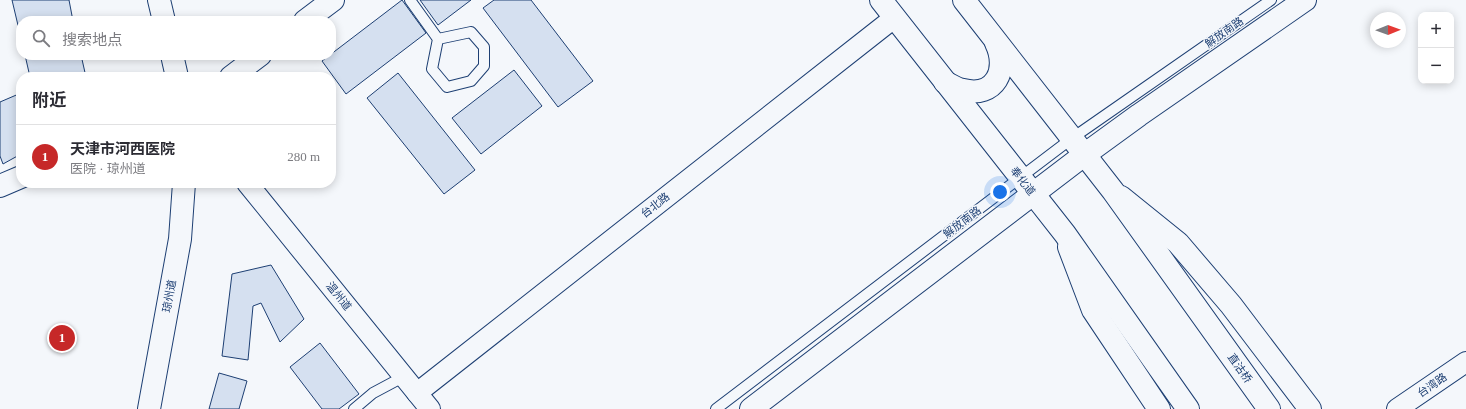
<!DOCTYPE html>
<html lang="zh">
<meta charset="utf-8">
<style>
:root{--surface:#fff;--page:#f2f2f3;--text:#2b2b33;--muted:#7c7c81;--line:#e1e1e2;--accent:#c62828}
body{margin:0;font-family:"Times New Roman","Noto Sans SC",serif;background:var(--page);color:var(--text)}
.controls{position:absolute;right:12px;top:12px;display:grid;overflow:hidden;border-radius:8px;box-shadow:0 2px 10px #0003}
.controls button{width:36px;height:36px;display:grid;place-items:center;padding:0;border:0;border-bottom:1px solid var(--line);background:var(--surface);color:var(--text);font:20px sans-serif}
.compass{position:absolute;left:1370px;top:12px;width:36px;height:36px;border-radius:50%;background:var(--surface);box-shadow:0 2px 10px #0003;rotate:89deg}
.you{position:absolute;left:1000px;top:192px;width:14px;height:14px;margin:-10px;border:3px solid #fff;border-radius:50%;background:#1a73e8;box-shadow:0 0 0 6px #1a73e833}
.badge{display:grid;place-items:center;width:26px;height:26px;border-radius:50%;background:var(--accent);color:#fff;font-size:13px;font-weight:700}
.pin{position:absolute;translate:-50% -50%;border:2px solid #fff;box-shadow:0 1px 4px #0006}
.list{margin:0;padding:0;list-style:none}
h2{display:flex;justify-content:space-between;align-items:center;height:52px;margin:0;padding:0 16px;font-size:17px}
h2 small{font-size:13px;font-weight:400;color:var(--muted)}
.list li{display:grid;grid-template-columns:26px 1fr auto;gap:12px;align-items:center;box-sizing:border-box;height:64px;padding:0 16px;border-top:1px solid var(--line)}
.list b{display:block;font-size:15px;white-space:nowrap}
.list p{margin:0;font-size:13px;white-space:nowrap;color:var(--muted)}
.list em{font-size:13px;font-style:normal;color:var(--muted)}
.icon{flex:none;width:22px;height:22px;fill:none;stroke:currentColor;stroke-width:2;stroke-linecap:round;stroke-linejoin:round}
.map{position:relative;flex:none;width:1466px;height:409px;overflow:hidden}
.search{position:absolute;background:var(--surface);box-shadow:0 2px 10px #0003;left:16px;top:16px;width:320px;height:44px;display:flex;align-items:center;gap:10px;box-sizing:border-box;padding:0 14px;border-radius:16px;color:var(--muted);font-size:15px}
.panel{position:absolute;background:var(--surface);box-shadow:0 2px 10px #0003;left:16px;top:72px;width:320px;height:116px;border-radius:16px}
.map>svg:first-child{display:block}
.building{fill:#d5e0f0;stroke:#1d3f73}
.lines{fill:none;stroke-linecap:round;stroke-linejoin:round}
.service-casing{stroke:#1d3f73;stroke-width:12}
.minor-casing{stroke:#1d3f73;stroke-width:22}
.tertiary-casing{stroke:#1d3f73;stroke-width:24}
.secondary-casing{stroke:#1d3f73;stroke-width:24}
.primary-casing{stroke:#1d3f73;stroke-width:24}
.service{stroke:#f4f7fb;stroke-width:10}
.minor{stroke:#f4f7fb;stroke-width:20}
.tertiary{stroke:#f4f7fb;stroke-width:22}
.secondary{stroke:#f4f7fb;stroke-width:22}
.primary{stroke:#f4f7fb;stroke-width:22}
.labels{text-anchor:middle;stroke-width:3;stroke-linejoin:round;paint-order:stroke}
.street-label{font-size:11px;fill:#1d3f73;stroke:#f4f7fb}
</style>
<div class="map">
<svg width="1466" height="409" viewBox="0 0 1466 409">
<rect width="100%" height="100%" fill="#f4f7fb"/>
<g class="building">
<path d="M12,0H69L73,21H21V38Z"/>
<path d="M402,0L426,33L346,94L322,61Z"/>
<path d="M420,0H471L438,25Z"/>
<path d="M494,0H531L593,81L558,107L483,8Z"/>
<path d="M25,55H81L86,77H30Z"/>
<path d="M514,70L542,106L481,154L452,118Z"/>
<path d="M398,73L475,170L444,194L367,98Z"/>
<path d="M21,93V154L3,164L0,156V102Z"/>
<path d="M271,265L304,319L280,342L261,303L253,306L248,360L222,356L232,274Z"/>
<path d="M320,343L359,394L339,409H322L290,367Z"/>
<path d="M219,373L247,381L239,409H209Z"/>
</g>
<g class="lines">
<defs>
<g id="service">
<path d="M410,0L438,39L432,69L447,87L471,81L484,66V47L471,32L438,39"/>
<path d="M354,409L373,393L403,377"/>
<path d="M716,409L1071,139L1271,0"/>
</g>
<g id="minor">
<path d="M247,183L430,409"/>
<path d="M417,393L894,18"/>
<path d="M1397,409L1466,362"/>
</g>
<g id="tertiary">
<path d="M159,0L164,21"/>
<path d="M305,21L333,0"/>
<path d="M172,55L177,77"/>
<path d="M231,77L260,55"/>
<path d="M0,186L21,177"/>
<path d="M1121,197L1178,243L1231,305L1310,409"/>
<path d="M1069,247L1093,310L1159,409"/>
<path d="M149,409L180,239L184,183"/>
</g>
<path id="secondary" d="M751,409L1084,155L1139,115L1305,0"/>
<g id="primary">
<path d="M881,0L1065,234L1188,409"/>
<path d="M964,0L1113,191L1269,409"/>
<path d="M945,82C951,85 956,89 963,90C995,98 1009,70 996,43"/>
</g>
</defs>
<use href="#service" class="service-casing"/>
<use href="#minor" class="minor-casing"/>
<use href="#tertiary" class="tertiary-casing"/>
<use href="#secondary" class="secondary-casing"/>
<use href="#primary" class="primary-casing"/>
<use href="#service" class="service"/>
<use href="#minor" class="minor"/>
<use href="#tertiary" class="tertiary"/>
<use href="#secondary" class="secondary"/>
<use href="#primary" class="primary"/>
</g>
<g class="labels">
<g class="street-label">
<text transform="translate(1224 32) rotate(-35)" y="4">解放南路</text>
<text transform="translate(1023 181) rotate(52)" y="4">奉化道</text>
<text transform="translate(655 205) rotate(-38)" y="4">台北路</text>
<text transform="translate(962 222) rotate(-37)" y="4">解放南路</text>
<text transform="translate(169 296) rotate(-80)" y="4">琼州道</text>
<text transform="translate(339 296) rotate(51)" y="4">温州道</text>
<text transform="translate(1240 368) rotate(55)" y="4">直沽桥</text>
<text transform="translate(1432 385) rotate(-35)" y="4">台湾路</text>
</g>
</g>
</svg>
<div class="controls">
<button>+</button>
<button>−</button>
</div>
<svg class="compass" viewBox="-18 -18 36 36"><path d="M0-13l5 13h-10z" fill="#e53935"/><path d="M0 13l5-13h-10z" fill="#7c7c81"/></svg>
<div class="you"></div>
<div class="pin badge" style="left:62px;top:338px">1</div>
<div class="search"><svg class="icon" aria-label="search" viewBox="0 0 24 24"><circle cx="10" cy="10" r="6"/><path d="M15 15l6 6"/></svg>搜索地点</div>
<section class="panel">
<h2>附近<small></small></h2>
<ul class="list">
<li><span class="badge">1</span><div><b>天津市河西医院</b><p>医院 · 琼州道</p></div><em>280 m</em></li>
</ul>
</section>
</div>
